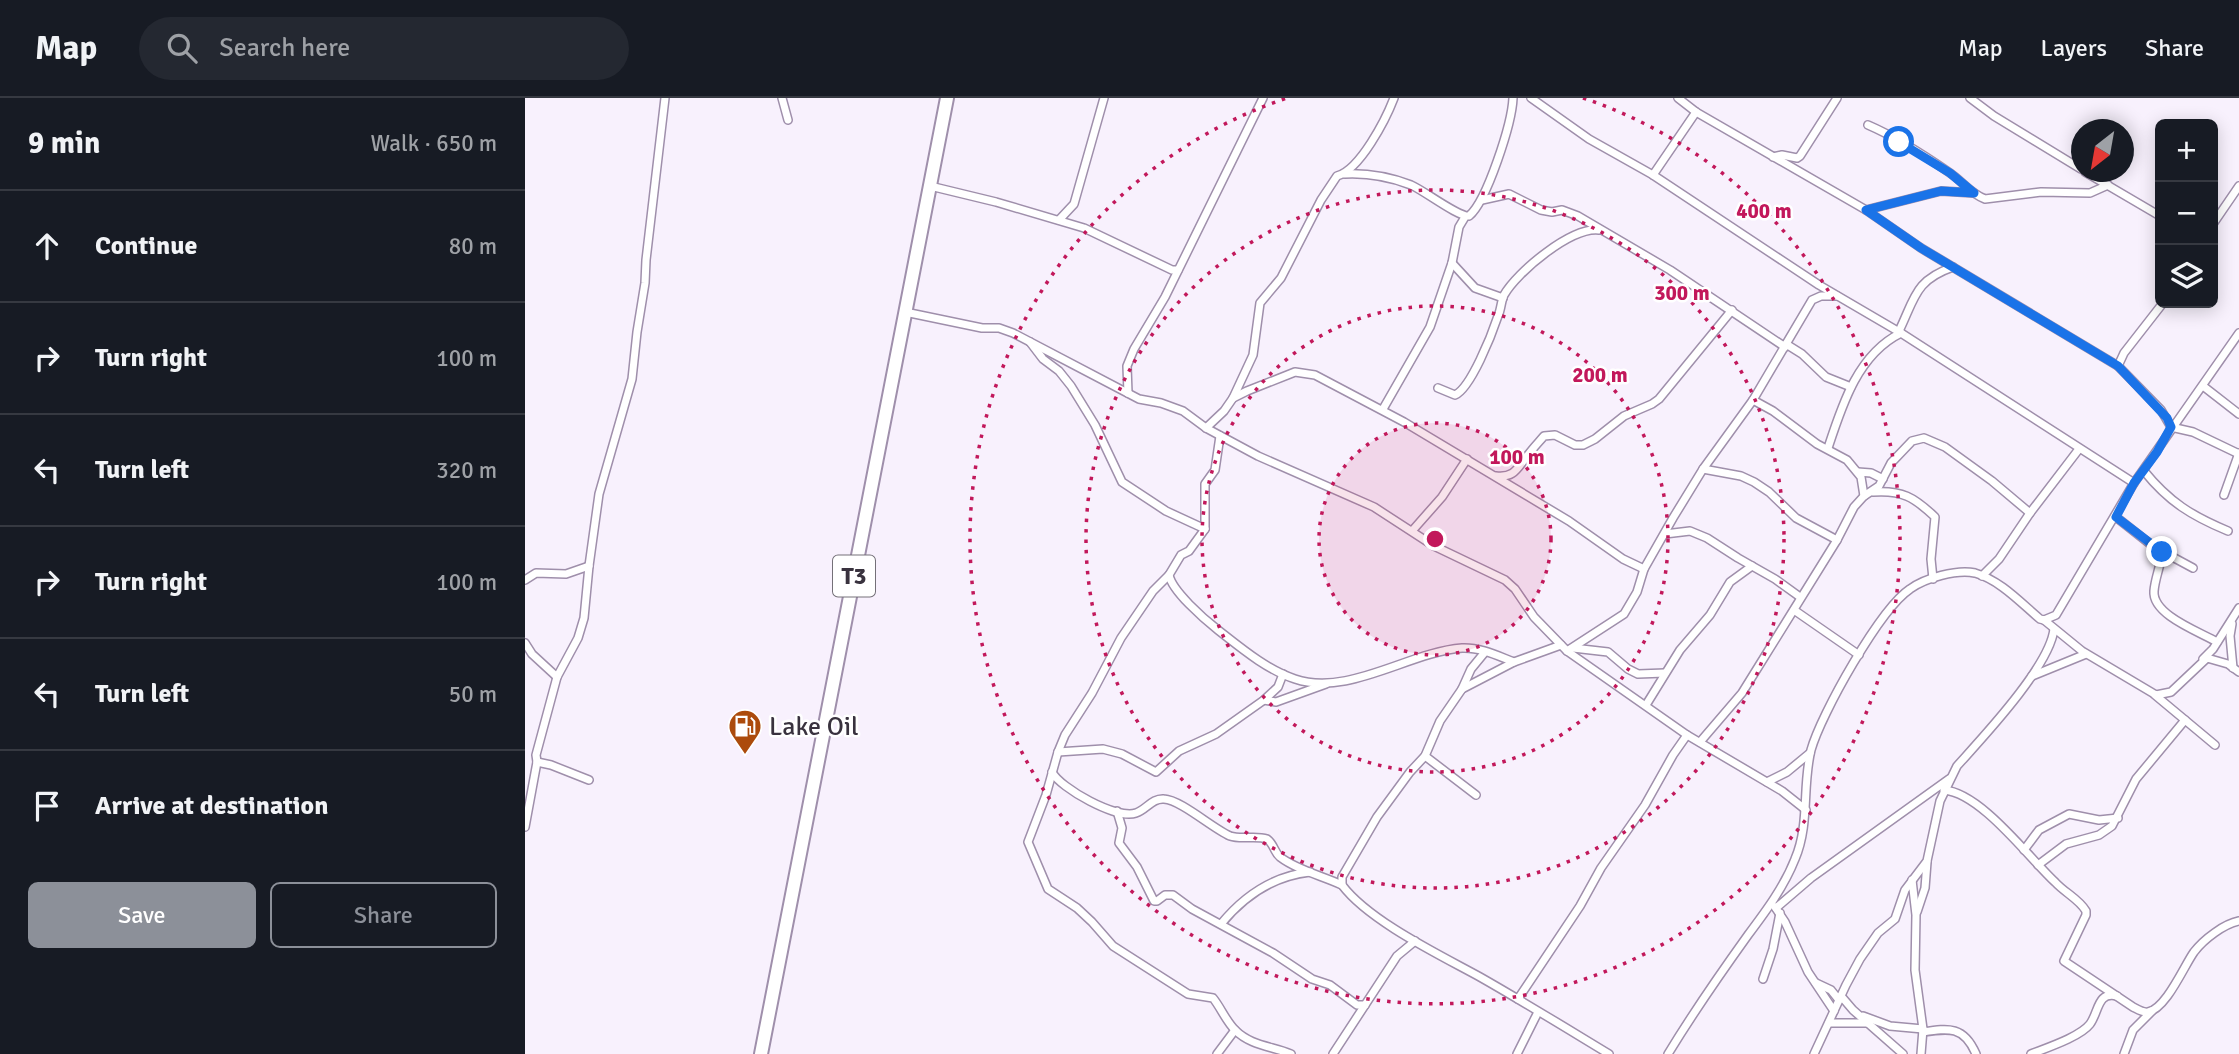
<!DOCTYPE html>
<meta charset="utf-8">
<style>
:root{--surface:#171b24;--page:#242831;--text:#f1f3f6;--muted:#9ea1a6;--line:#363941;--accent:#8c9099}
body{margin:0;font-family:Signika,sans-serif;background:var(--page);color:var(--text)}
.controls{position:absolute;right:21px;top:21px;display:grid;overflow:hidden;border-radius:10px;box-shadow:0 4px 18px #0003}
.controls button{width:63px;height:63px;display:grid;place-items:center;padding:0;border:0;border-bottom:2px solid var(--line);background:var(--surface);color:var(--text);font:35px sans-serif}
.compass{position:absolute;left:1546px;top:21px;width:63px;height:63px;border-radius:50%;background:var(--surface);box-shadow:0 4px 18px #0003;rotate:211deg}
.stop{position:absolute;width:21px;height:21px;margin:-16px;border:5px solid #1a73e8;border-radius:50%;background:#fff}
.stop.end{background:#1a73e8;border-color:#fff;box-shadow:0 2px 7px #0008}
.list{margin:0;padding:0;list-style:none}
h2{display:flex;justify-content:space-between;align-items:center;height:91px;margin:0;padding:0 28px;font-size:30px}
h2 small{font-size:23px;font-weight:400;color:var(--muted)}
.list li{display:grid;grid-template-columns:46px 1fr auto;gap:21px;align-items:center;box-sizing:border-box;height:112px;padding:0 28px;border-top:2px solid var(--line)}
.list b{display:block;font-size:26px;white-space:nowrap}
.list em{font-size:23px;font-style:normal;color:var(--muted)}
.actions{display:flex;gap:14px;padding:21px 28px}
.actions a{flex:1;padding:16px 0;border:2px solid var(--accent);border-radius:10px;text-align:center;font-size:24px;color:var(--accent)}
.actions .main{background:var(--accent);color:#fff}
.icon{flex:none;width:38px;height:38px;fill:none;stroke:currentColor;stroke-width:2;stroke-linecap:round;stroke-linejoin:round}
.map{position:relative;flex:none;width:1714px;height:956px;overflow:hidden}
header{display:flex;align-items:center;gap:42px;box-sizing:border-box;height:98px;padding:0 35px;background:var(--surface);border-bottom:2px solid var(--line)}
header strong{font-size:33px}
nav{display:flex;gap:38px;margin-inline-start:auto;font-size:24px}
.search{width:490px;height:63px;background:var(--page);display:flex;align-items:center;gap:18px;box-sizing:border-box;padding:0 24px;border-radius:38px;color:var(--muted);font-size:26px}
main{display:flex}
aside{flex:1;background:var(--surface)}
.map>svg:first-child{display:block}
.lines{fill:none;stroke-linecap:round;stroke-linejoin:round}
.minor-casing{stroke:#9f8fab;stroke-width:10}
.trunk-casing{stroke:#9f8fab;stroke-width:16}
.minor{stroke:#fff;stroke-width:7}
.trunk{stroke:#fff;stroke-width:12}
.route{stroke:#1a73e8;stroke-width:9}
.ring{fill:none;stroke:#c2185b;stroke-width:3.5;stroke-dasharray:3.5 7}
.labels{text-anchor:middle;stroke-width:5;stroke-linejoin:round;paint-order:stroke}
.shield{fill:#fff;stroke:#747078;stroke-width:2}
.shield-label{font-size:24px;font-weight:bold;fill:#39323e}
.poi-label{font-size:26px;fill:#39323e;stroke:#fff;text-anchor:start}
.centre{fill:#c2185b;stroke:#fff;stroke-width:3.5}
.ring-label{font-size:21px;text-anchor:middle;font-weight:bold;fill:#c2185b;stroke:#fff;stroke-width:5;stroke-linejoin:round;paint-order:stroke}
</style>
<header>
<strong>Map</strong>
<div class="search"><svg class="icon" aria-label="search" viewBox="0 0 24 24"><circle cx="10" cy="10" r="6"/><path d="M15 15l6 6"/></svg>Search here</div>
<nav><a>Map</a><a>Layers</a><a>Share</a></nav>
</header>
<main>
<aside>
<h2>9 min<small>Walk · 650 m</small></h2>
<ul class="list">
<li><svg class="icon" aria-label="ahead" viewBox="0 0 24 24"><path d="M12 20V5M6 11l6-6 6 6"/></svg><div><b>Continue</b></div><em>80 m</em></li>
<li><svg class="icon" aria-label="right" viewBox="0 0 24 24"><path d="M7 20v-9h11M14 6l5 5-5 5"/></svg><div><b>Turn right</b></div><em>100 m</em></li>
<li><svg class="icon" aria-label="left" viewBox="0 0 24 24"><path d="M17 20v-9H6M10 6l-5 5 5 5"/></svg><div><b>Turn left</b></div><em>320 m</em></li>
<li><svg class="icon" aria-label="right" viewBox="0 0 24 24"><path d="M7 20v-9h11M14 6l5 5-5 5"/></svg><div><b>Turn right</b></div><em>100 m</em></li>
<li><svg class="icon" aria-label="left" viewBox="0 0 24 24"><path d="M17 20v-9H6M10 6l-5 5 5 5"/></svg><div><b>Turn left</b></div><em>50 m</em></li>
<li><svg class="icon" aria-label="arrive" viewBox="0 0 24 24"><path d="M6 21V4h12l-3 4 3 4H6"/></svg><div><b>Arrive at destination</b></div></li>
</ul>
<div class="actions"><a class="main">Save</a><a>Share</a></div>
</aside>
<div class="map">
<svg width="1714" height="956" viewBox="0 0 1714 956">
<rect width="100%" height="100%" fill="#f8f1fd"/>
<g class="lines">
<defs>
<g id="minor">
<path d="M257,0L263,22"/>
<path d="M1006,0L1064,41L1128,77L1294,187L1376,235L1609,385"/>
<path d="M1153,0L1171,14L1341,112L1396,150L1593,268L1636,312L1646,329"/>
<path d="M1445,0L1469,18L1556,71"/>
<path d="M1343,27C1371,39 1399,57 1425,75C1437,83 1446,96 1460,101L1516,94L1565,95L1583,87"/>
<path d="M1248,59L1257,57L1272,60L1275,58L1312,0"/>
<path d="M1560,74L1635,118"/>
<path d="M820,76C841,75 865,79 886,87C900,93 933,119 944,118C962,103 987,25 988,0"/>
<path d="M1128,77L1171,14"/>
<path d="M405,88L471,104L559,130L647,172H653"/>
<path d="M957,102L984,96L1016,112L1027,114L1037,112L1053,118L1145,172L1260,249"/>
<path d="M1341,112L1416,93L1449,95"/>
<path d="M534,122L549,106L579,0"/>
<path d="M1688,126L1714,88"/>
<path d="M927,165L950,190L978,200"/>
<path d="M380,214L457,230H474L488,235L614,301L636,305L658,313L681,330L733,358L849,409L909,448L980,482L990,491L1009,519L1042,553L1162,637L1257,693L1281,712"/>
<path d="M1374,233C1390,200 1390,182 1428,169"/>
<path d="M505,244L518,261L534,273L546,288L570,327L597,384L641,413L680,431"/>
<path d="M1261,246L1277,256L1301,279L1326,289"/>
<path d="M1593,268L1599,255L1638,205"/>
<path d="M1678,288L1714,316"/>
<path d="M913,290L930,297C946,290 967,236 973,218C976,212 976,203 979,197C992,174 1046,129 1074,132"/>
<path d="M603,295L602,268L609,251L640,199L738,0"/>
<path d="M708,300L728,257L735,205L756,180L796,102L812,78C835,72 861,21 869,0"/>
<path d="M1228,302L1248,313L1292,346L1322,362L1336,379L1339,398"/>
<path d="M858,311L905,229L927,165L934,129L940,119"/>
<path d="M1646,329L1668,334L1714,356"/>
<path d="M681,330L699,313L708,300L722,293L770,274L790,277L879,324L1044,423L1098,461L1119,471"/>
<path d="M695,338L690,372L680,386V431L664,453L656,457L644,477C647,493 679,521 693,532C716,550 742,572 770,581C823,599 884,554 937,550C955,549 973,558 989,564"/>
<path d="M1303,350C1317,307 1333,256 1376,235"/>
<path d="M1178,371L1216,378L1229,384L1244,394L1271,420L1312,442"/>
<path d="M1619,373C1644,404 1667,418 1703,433"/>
<path d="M1333,374L1346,375L1358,381"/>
<path d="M971,378C990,380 992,370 1003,357C1008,350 1014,344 1019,338L1030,337L1050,347H1058L1070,341L1099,318L1127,306L1134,301L1207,212"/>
<path d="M1348,394C1377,392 1389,399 1410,419L1406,461L1408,481"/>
<path d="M1699,397L1714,355"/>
<path d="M1591,419L1629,449L1668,470"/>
<path d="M887,433L917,399L942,361"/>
<path d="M1140,436L1165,433L1182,440L1213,460L1250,481L1275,499"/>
<path d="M1637,454C1636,467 1630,480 1629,493C1627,517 1675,534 1692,544"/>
<path d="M644,477L628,493L596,540L567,595L540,637L533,654L521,697L503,744L523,791L552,810L567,824L588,848L663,896L688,900C696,910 701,923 710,932C726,948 747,948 766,956"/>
<path d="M1457,478L1474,461L1505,415L1554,351"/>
<path d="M0,482L11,475L41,476L64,468"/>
<path d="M1269,512L1334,557"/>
<path d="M1519,522L1557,553L1631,597L1646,594L1682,560L1703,566L1714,574"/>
<path d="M1707,526L1705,538L1708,570"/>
<path d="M0,545L7,556L32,579"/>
<path d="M1036,547L989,564L937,591L915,623L900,658L885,674L852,719L817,779V787C844,823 915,857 955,879C999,904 1041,930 1084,956"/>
<path d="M1048,550L1083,554L1103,571L1113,576L1140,575"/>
<path d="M1042,553L1099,516L1112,494L1119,471L1148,420L1178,371L1228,302L1287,202L1296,198H1312"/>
<path d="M1678,561L1688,551L1714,510"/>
<path d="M1507,578L1561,556"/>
<path d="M937,591L946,571L960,554"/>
<path d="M1630,597L1690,647"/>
<path d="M739,602L751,604L801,586"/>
<path d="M1121,607L1155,552L1185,517L1205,484L1227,468"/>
<path d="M1175,644L1217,595L1312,442L1329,409L1339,398L1354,388L1366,365L1387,343L1399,340L1420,349L1467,383L1505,415"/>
<path d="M533,654L578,651L597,656L631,674L654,653L691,636L739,602L753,589L758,576"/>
<path d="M900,658L951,697"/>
<path d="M12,664L26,667L64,682"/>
<path d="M527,674C535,690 592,722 611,715C621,712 627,700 639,701C656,702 687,730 705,738C717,742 730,737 742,741C749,746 749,754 755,759C772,772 798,778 817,787"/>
<path d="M1242,684L1262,674L1285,655"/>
<path d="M1419,692C1456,695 1503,759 1530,784C1540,795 1554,801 1561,813V817L1539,863L1608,909C1612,911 1618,915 1623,914C1641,911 1659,868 1669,854C1679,841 1699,826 1714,823"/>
<path d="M592,713L597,730L594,745L612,769L629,803H632L640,797H648L667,811L748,855L787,881L805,887L832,907H840"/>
<path d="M0,729L12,664L11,657L32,579L53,540L59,520L64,468L74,396L107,281L112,234L120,185L121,162L140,0"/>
<path d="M1499,752L1514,732L1544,716L1574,722L1593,720"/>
<path d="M1513,767L1541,746L1574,737L1587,728L1611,681L1660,622"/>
<path d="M1387,782L1391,817L1390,872L1398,931L1396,956"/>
<path d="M1250,809L1260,824L1283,874L1309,913"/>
<path d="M1251,810L1286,780L1424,681"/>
<path d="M1392,814L1400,790L1402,764"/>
<path d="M696,826C719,798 748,778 785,774"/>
<path d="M1238,881L1248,851L1255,815"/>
<path d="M1291,885L1306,892L1314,902"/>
<path d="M1316,898L1328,912L1378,956"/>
<path d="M993,901L1055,808L1076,770L1120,707L1148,657L1162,637"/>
<path d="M1338,918L1365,928L1398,931"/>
<path d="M1304,925H1342"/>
<path d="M1398,934C1424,930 1439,928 1451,956"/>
<path d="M692,956L710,932"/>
<path d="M808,956L872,858L890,843"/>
<path d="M992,956L1013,914"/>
<path d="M1143,956C1168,915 1195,876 1223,837C1241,813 1259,789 1270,761C1285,726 1277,688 1286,652C1296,616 1355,511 1385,491C1400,480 1432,471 1450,475C1475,482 1496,505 1515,521L1519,522L1531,517L1609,385L1714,235"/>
<path d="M1289,956L1321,887L1335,861L1353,835L1370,821L1380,792L1402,763L1415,703L1432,668C1458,639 1525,568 1529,531"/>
<path d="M1506,956C1521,950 1555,939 1565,926C1574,914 1572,893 1592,898"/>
<path d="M1599,956L1608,932L1627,913"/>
</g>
<path id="trunk" d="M236,956L422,0"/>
</defs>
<use href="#minor" class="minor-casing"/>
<use href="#trunk" class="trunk-casing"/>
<use href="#minor" class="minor"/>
<use href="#trunk" class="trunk"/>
</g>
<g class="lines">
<path class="route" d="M1374,44L1425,75L1449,95L1416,93L1341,112L1396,150L1593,268L1642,320L1646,329L1632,354L1609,385L1591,419L1637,454"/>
</g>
<circle cx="910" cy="441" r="116" fill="#c2185b" fill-opacity=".12"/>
<g class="ring">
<circle cx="910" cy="441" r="116"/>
<circle cx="910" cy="441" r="233"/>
<circle cx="910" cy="441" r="349"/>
<path d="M1058 0A465 465 0 1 1 762 0"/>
</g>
<defs>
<symbol id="fuel-pin" viewBox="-11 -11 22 30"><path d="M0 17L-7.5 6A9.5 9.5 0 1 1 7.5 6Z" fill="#ac4b0c" stroke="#fff"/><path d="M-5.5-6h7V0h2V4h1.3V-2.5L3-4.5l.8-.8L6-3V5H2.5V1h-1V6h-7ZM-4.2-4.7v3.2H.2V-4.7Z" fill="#fff"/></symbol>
</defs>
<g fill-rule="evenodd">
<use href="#fuel-pin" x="201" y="609" width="38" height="52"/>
</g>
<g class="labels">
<rect class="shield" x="308" y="457.5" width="42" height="41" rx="5"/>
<g class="shield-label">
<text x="329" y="486">T3</text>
</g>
<g class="poi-label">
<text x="244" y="637">Lake Oil</text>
</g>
</g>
<circle cx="910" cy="441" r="10" class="centre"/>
<g class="ring-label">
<text x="1239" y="120">400 m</text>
<text x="1157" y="202">300 m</text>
<text x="1075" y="284">200 m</text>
<text x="992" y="366">100 m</text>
</g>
</svg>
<div class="controls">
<button>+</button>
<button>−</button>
<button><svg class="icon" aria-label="layers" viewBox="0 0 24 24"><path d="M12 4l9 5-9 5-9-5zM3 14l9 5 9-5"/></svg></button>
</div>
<svg class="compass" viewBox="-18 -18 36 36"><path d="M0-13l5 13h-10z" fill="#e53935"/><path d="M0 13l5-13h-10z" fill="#9ea1a6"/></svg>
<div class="stop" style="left:1374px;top:44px"></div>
<div class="stop end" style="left:1637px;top:454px"></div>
</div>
</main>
